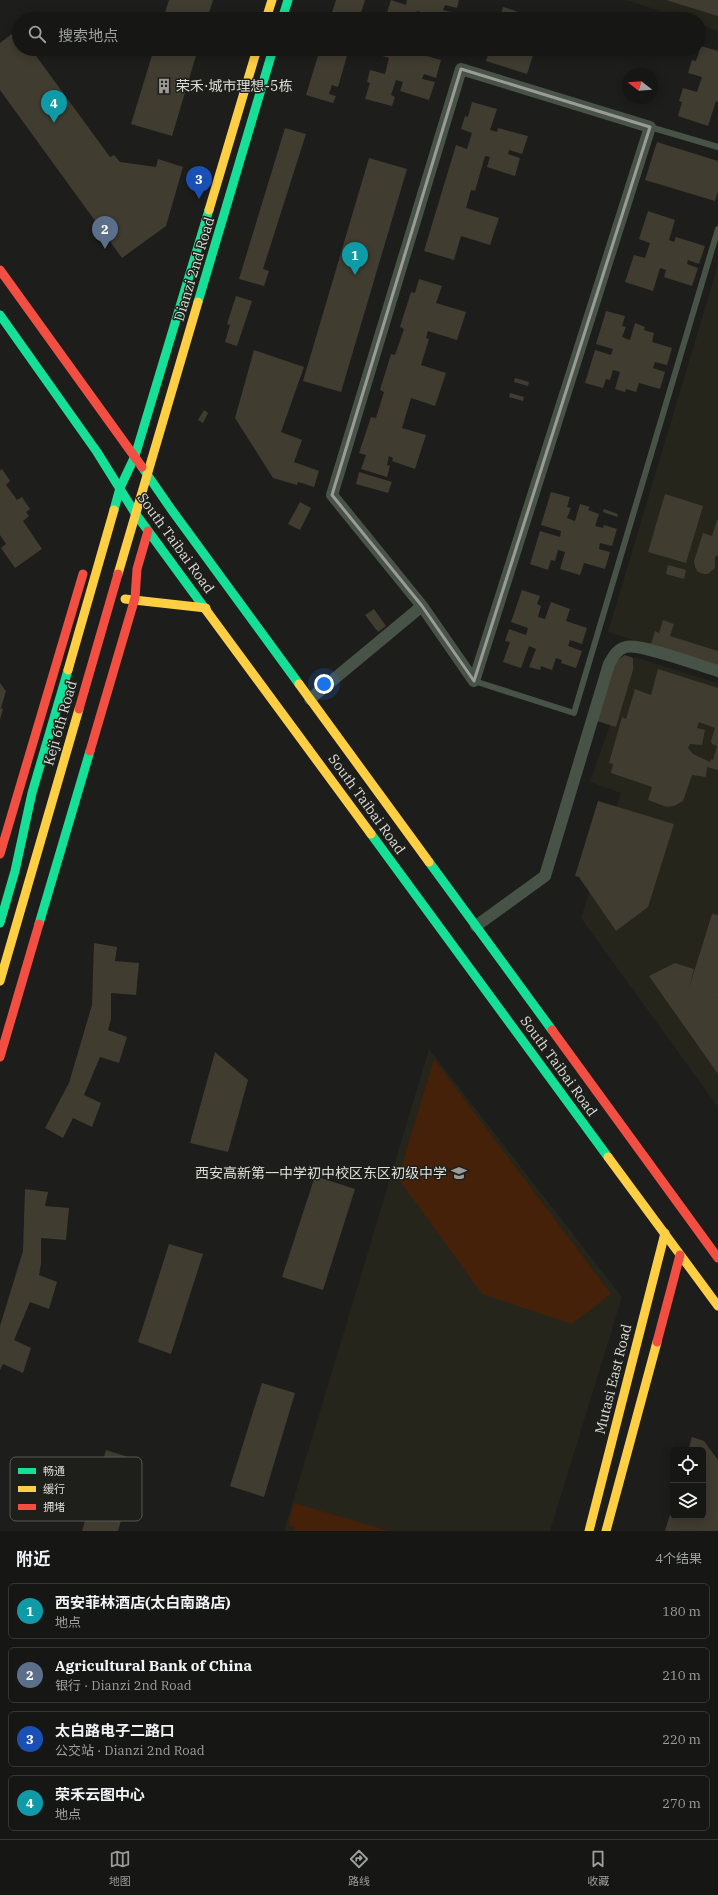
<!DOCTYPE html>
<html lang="zh">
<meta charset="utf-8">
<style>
:root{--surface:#161614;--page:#232322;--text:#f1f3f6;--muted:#9e9fa0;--line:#353534;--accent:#9a9a98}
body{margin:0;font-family:"IBM Plex Serif","Noto Sans SC",serif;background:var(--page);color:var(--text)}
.controls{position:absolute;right:12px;bottom:12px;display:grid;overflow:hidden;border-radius:6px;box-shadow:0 2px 10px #0003}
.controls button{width:36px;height:36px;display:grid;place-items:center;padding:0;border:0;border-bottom:1px solid var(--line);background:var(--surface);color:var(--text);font:20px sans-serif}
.compass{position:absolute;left:622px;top:68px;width:36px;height:36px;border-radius:50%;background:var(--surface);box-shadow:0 2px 10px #0003;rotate:287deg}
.you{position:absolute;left:324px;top:684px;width:14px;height:14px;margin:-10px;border:3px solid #fff;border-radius:50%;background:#1a73e8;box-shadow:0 0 0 6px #1a73e833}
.badge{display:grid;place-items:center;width:26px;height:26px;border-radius:50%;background:var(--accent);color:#fff;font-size:13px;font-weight:700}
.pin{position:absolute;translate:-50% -33px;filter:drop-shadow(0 1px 2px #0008)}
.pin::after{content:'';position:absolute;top:21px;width:14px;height:12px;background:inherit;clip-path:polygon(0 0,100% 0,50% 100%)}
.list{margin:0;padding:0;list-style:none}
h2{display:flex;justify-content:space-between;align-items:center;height:52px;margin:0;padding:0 16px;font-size:17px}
h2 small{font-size:13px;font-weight:400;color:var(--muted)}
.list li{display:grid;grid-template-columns:26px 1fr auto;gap:12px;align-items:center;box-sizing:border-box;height:56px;margin:0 8px 8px;padding:0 8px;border:1px solid var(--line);border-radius:6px}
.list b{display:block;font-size:15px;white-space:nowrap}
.list p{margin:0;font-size:13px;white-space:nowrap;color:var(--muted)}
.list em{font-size:13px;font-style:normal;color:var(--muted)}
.icon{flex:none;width:22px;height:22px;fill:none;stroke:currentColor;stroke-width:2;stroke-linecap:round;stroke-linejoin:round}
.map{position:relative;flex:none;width:718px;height:1531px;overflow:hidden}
.search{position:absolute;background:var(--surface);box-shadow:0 2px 10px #0003;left:12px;right:12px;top:12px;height:44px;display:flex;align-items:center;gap:10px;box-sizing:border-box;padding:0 14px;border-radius:22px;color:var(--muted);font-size:15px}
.sheet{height:308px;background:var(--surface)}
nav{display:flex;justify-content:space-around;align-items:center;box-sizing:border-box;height:56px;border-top:1px solid var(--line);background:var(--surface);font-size:11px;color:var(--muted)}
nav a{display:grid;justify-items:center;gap:2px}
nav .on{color:var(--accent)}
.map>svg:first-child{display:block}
.built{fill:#25251c}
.green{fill:#46210a}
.building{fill:#413c30;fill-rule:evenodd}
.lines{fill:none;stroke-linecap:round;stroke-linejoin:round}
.lane{stroke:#485347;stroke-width:6}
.street{stroke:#485347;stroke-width:12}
.fast{stroke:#16e098;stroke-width:9}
.slow{stroke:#ffcf43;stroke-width:9}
.jam{stroke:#f24e42;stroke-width:9}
.marked{fill:none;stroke:#9a9a98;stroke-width:3;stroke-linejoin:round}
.labels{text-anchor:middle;stroke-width:3;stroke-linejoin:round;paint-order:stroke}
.poi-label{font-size:14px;fill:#dddedb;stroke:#1e1e1a;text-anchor:start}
.street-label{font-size:14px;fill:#dddedb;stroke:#1e1e1a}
.key{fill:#1e1e1a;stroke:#575854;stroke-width:1}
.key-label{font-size:11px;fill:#dddedb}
</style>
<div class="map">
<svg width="718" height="1531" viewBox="0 0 718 1531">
<rect width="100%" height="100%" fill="#1d1d1b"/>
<g class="built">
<path d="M627,0H718V31L699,24V19H683Z"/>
<path d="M718,265V666L608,632Z"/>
<path d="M634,657L718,683V1107L581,918L621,793L590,782Z"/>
<path d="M429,1049L622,1297L550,1531H284Z"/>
</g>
<g class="green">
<path d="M434,1059L611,1294L572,1324L482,1294L398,1178Z"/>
<path d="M294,1503L389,1531H294L295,1527L288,1525Z"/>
</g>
<g class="building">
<path d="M169,0H213L207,19H163Z"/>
<path d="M336,0H365L359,19H330Z"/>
<path d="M391,0L406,5L407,0H459L457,8L445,5L443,10L455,13L453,19H422L424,13L417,11L415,19H385Z"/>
<path d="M666,0H718V16Z"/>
<path d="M503,7L540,19H500Z"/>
<path d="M17,30L19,32V49H31L110,157L114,155L120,162L156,167L158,159L183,167L166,226L122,258L0,90V43Z"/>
<path d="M701,46L718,51V102L716,101L708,126L678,116L682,102L679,101L683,88L697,92L702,77L688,73L692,60L696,61Z"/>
<path d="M154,49H198L172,136L131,124Z"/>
<path d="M320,49H349L338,87L332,85L329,94L336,96L333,103L306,95Z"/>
<path d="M376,49H406L404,55L411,56L412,52L441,60L436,78L424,74L422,79L435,82L429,100L400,91L403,82L396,80L391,95L395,97L392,106L365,99L370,83L367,82L370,70L385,74L389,58L375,54Z"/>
<path d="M490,49H535L527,74L486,61Z"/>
<path d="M472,102L497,109L490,130L497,132L498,128L528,136L522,154L509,150L508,154L520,158L515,176L487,167L490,157L485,156L475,191L471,190L466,208L499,218L490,245L461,236L454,260L424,251L456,145L467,149L472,133L461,129L465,116L468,117Z"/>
<path d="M285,128L306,134L263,269L269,271L264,286L239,279Z"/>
<path d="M657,142L718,161V191L715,201L645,180Z"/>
<path d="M369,158L407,169L341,392L303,381Z"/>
<path d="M648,211L675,220L669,240L674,242L676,237L705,246L699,264L688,260L687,264L698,268L692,286L664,277L666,270L660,268L653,291L625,282L634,255L645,258L650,243L639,239Z"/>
<path d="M419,279L442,286L436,303L466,312L457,340L428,331L426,338L429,339L421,365L446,373L435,406L411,398L402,428L426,435L415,469L392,461L393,458L389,456L387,465L390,466L387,477L361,469L366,455L359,453L371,417L376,418L384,392L380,390L391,354L395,355L404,329L400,327L411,292L415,293Z"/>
<path d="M236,296L252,301L237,346L225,342L230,325L227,324Z"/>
<path d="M606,311L625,316L622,326L626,327L622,337L630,340L635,323L645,327L644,330L654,333L652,342L672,348L667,365L655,362L653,368L665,372L660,389L639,383L636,392L626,389L625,392L615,389L620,372L613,370L610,380L606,379L603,388L585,383L595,350L611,355L613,349L596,344Z"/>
<path d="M254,350L304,367L281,432L302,440L294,462L319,471L314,487L298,482L297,485L273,478L235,418Z"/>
<path d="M515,378L529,382L528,386L514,382Z"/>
<path d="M510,393L524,397L523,401L509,397Z"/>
<path d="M204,410L208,413L203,423L198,420Z"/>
<path d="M2,469L10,481L6,485L17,500L22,497L30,509L26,512L29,516L23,521L42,549L15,568L1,548L6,544L0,535V471Z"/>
<path d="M359,472L392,482L388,493L356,484Z"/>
<path d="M551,492L570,497L567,507L571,508L567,518L575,521L580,504L590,507L588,510L599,514L595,526L603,528L604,525L617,529L612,546L600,543L599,549L610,552L605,569L584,563L580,575L560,569L565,552L558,550L555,561L551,560L548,570L530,564L540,531L560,537L561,531L541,525Z"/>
<path d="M665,494L703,506L686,563L648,552Z"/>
<path d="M300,502L311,508L300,530L288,524Z"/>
<path d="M604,509L618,514L617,517L603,512Z"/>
<path d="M717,520H718V555L715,557V568L708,574H704L698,572L695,567L694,561L703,533L712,536Z"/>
<path d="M668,565L686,570L684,579L666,574Z"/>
<path d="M522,590L540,596L537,604L541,606L538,617L545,619L551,602L570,609L566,621L587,628L582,644L570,640L568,646L582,651L576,668L561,663L562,660L556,658L552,670L541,666L540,670L529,667L536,649L529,646L521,668L503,662L510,642L505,641L509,629L526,635L528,628L511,622Z"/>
<path d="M374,609L386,626L378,632L365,615Z"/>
<path d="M663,620L674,624L670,636L718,651V665L651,644L655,631L659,633Z"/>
<path d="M625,655L633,658V670L616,727L597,721L613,663Z"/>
<path d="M658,669L718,688V770L707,767L706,777L692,775L683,801L674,806L667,807L648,800L652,787L611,773L613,764L609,763L622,717L626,719L635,689L651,695ZM699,722L715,728L711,741L712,744L717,746L713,760L711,759L710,762L693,754L688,748L690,744L702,745L705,730L697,728Z"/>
<path d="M0,683L6,691L1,708L3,709L0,720Z"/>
<path d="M598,801L674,824L648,907L616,931L579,877L575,876Z"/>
<path d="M712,914L718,915V997L705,993L718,997V1074L649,976L675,963L694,969L689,988Z"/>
<path d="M94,943L117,947L115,961L139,963L136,995L111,993V1019L108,1030L127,1037L119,1063L100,1057L84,1095L101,1103L92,1127L73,1118L63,1138L45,1128L69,1083L92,1005Z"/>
<path d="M215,1052L248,1080L228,1152L190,1143Z"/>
<path d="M315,1176L355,1189L323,1290L282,1277Z"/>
<path d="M25,1189L48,1192L45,1206L69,1208L66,1240L41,1238V1264L39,1275L57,1282L49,1309L30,1302L14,1340L31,1348L23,1373L3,1364L0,1370V1326L23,1251Z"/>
<path d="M169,1244L203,1254L171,1354L138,1342Z"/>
<path d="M262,1383L295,1393L264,1497L230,1486Z"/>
<path d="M692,1437L704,1441L718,1460V1531H665L673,1505V1516H703V1450H688Z"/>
<path d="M106,1450L138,1460L118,1531H82Z"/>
</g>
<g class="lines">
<g class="lane">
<path d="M650,127L718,147"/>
<path d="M474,681L574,713L718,229"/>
</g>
<g class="street">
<path d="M310,699L422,606L332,495L461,69L650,127L474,681L422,606"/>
<path d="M476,926L545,876L609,664C613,657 617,649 626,647C640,643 700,666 718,671"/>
</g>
<g class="fast">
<path d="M282,19L288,0"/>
<path d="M198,302L273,49"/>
<path d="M0,315L97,452L135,513L206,610"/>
<path d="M142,467L171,509L299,684"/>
<path d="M114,510L120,488L135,456L209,210"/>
<path d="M371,834L608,1157"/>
<path d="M429,862L552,1030"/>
<path d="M0,923L15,871L32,793L68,670"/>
<path d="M39,924L90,751"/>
</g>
<g class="slow">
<path d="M266,19L272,0"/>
<path d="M209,210L257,49"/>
<path d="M118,574L198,302"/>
<path d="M125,599L206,608"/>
<path d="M206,610L371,834"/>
<path d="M68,670L114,510"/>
<path d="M299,684L429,862"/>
<path d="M0,981L79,709"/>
<path d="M608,1157L718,1306"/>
<path d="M589,1531L665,1233"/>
<path d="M606,1531L657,1342"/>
</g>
<g class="jam">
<path d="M0,270L142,467"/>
<path d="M79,709L118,574"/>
<path d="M90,751L135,598L137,569L148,531"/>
<path d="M0,854L83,574"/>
<path d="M552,1030L718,1258"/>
<path d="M0,1057L39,924"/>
<path d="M657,1342L680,1255"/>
</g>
</g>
<path class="marked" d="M461,69L650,127L474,681L422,606L332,495Z"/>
<defs>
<symbol id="building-bare" viewBox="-9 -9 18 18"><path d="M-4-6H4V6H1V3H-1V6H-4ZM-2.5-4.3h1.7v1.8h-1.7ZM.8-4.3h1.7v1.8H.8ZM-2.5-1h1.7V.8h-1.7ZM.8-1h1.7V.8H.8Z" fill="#9a9a98" stroke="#1e1e1a" stroke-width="2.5" paint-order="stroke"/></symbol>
<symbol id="school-bare" viewBox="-9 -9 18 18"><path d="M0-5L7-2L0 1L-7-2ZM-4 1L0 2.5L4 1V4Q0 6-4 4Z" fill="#9a9a98" stroke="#1e1e1a" stroke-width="2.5" paint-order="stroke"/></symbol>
</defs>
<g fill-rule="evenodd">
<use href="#building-bare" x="153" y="75" width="22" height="22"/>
<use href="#school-bare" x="448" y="1162" width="22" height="22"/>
</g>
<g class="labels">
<g class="poi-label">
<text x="176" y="91">荣禾·城市理想-5栋</text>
<text x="447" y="1178" text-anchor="end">西安高新第一中学初中校区东区初级中学</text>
</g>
<g class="street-label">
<text transform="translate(194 269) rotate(-73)" y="5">Dianzi 2nd Road</text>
<text transform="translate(176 543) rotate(54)" y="5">South Taibai Road</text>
<text transform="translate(60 723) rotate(-74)" y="5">Keji 6th Road</text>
<text transform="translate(367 804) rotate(54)" y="5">South Taibai Road</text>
<text transform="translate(559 1066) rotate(54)" y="5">South Taibai Road</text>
<text transform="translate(613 1379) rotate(-76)" y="5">Mutasi East Road</text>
</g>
</g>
<rect x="10" y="1457" width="132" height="64" rx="6" class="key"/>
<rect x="18" y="1468" width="18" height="6" fill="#16e098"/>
<rect x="18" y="1486" width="18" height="6" fill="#ffcf43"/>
<rect x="18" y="1504" width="18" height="6" fill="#f24e42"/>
<g class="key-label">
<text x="43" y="1475">畅通</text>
<text x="43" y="1493">缓行</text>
<text x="43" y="1511">拥堵</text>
</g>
</svg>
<div class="controls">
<button><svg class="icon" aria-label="locate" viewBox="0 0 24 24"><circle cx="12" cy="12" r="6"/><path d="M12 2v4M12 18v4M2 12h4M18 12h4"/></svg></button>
<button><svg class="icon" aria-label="layers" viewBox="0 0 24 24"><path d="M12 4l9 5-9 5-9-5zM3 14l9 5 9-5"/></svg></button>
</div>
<svg class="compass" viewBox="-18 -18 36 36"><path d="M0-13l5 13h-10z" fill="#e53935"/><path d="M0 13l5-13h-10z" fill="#9e9fa0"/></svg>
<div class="you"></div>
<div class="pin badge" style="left:355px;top:275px;background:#0f9aa8">1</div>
<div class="pin badge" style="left:105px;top:249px;background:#5c6f8a">2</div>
<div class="pin badge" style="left:199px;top:199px;background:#1a4fb4">3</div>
<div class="pin badge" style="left:54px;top:123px;background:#0f9aa8">4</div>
<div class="search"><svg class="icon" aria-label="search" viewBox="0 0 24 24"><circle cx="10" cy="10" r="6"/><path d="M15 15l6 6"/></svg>搜索地点</div>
</div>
<section class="sheet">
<h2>附近<small>4个结果</small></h2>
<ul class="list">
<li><span class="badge" style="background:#0f9aa8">1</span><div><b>西安菲林酒店(太白南路店)</b><p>地点</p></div><em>180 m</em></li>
<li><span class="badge" style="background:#5c6f8a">2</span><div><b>Agricultural Bank of China</b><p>银行 · Dianzi 2nd Road</p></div><em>210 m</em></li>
<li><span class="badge" style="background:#1a4fb4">3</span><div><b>太白路电子二路口</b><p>公交站 · Dianzi 2nd Road</p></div><em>220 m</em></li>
<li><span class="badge" style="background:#0f9aa8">4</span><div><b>荣禾云图中心</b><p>地点</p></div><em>270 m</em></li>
</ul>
</section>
<nav>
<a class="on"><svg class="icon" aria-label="map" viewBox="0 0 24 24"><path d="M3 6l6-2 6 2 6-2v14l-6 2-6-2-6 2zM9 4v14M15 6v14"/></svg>地图</a>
<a><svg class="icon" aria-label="directions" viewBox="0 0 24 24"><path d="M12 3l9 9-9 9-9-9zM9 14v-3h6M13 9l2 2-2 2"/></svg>路线</a>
<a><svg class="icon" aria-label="saved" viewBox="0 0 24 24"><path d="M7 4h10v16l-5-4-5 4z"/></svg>收藏</a>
</nav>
